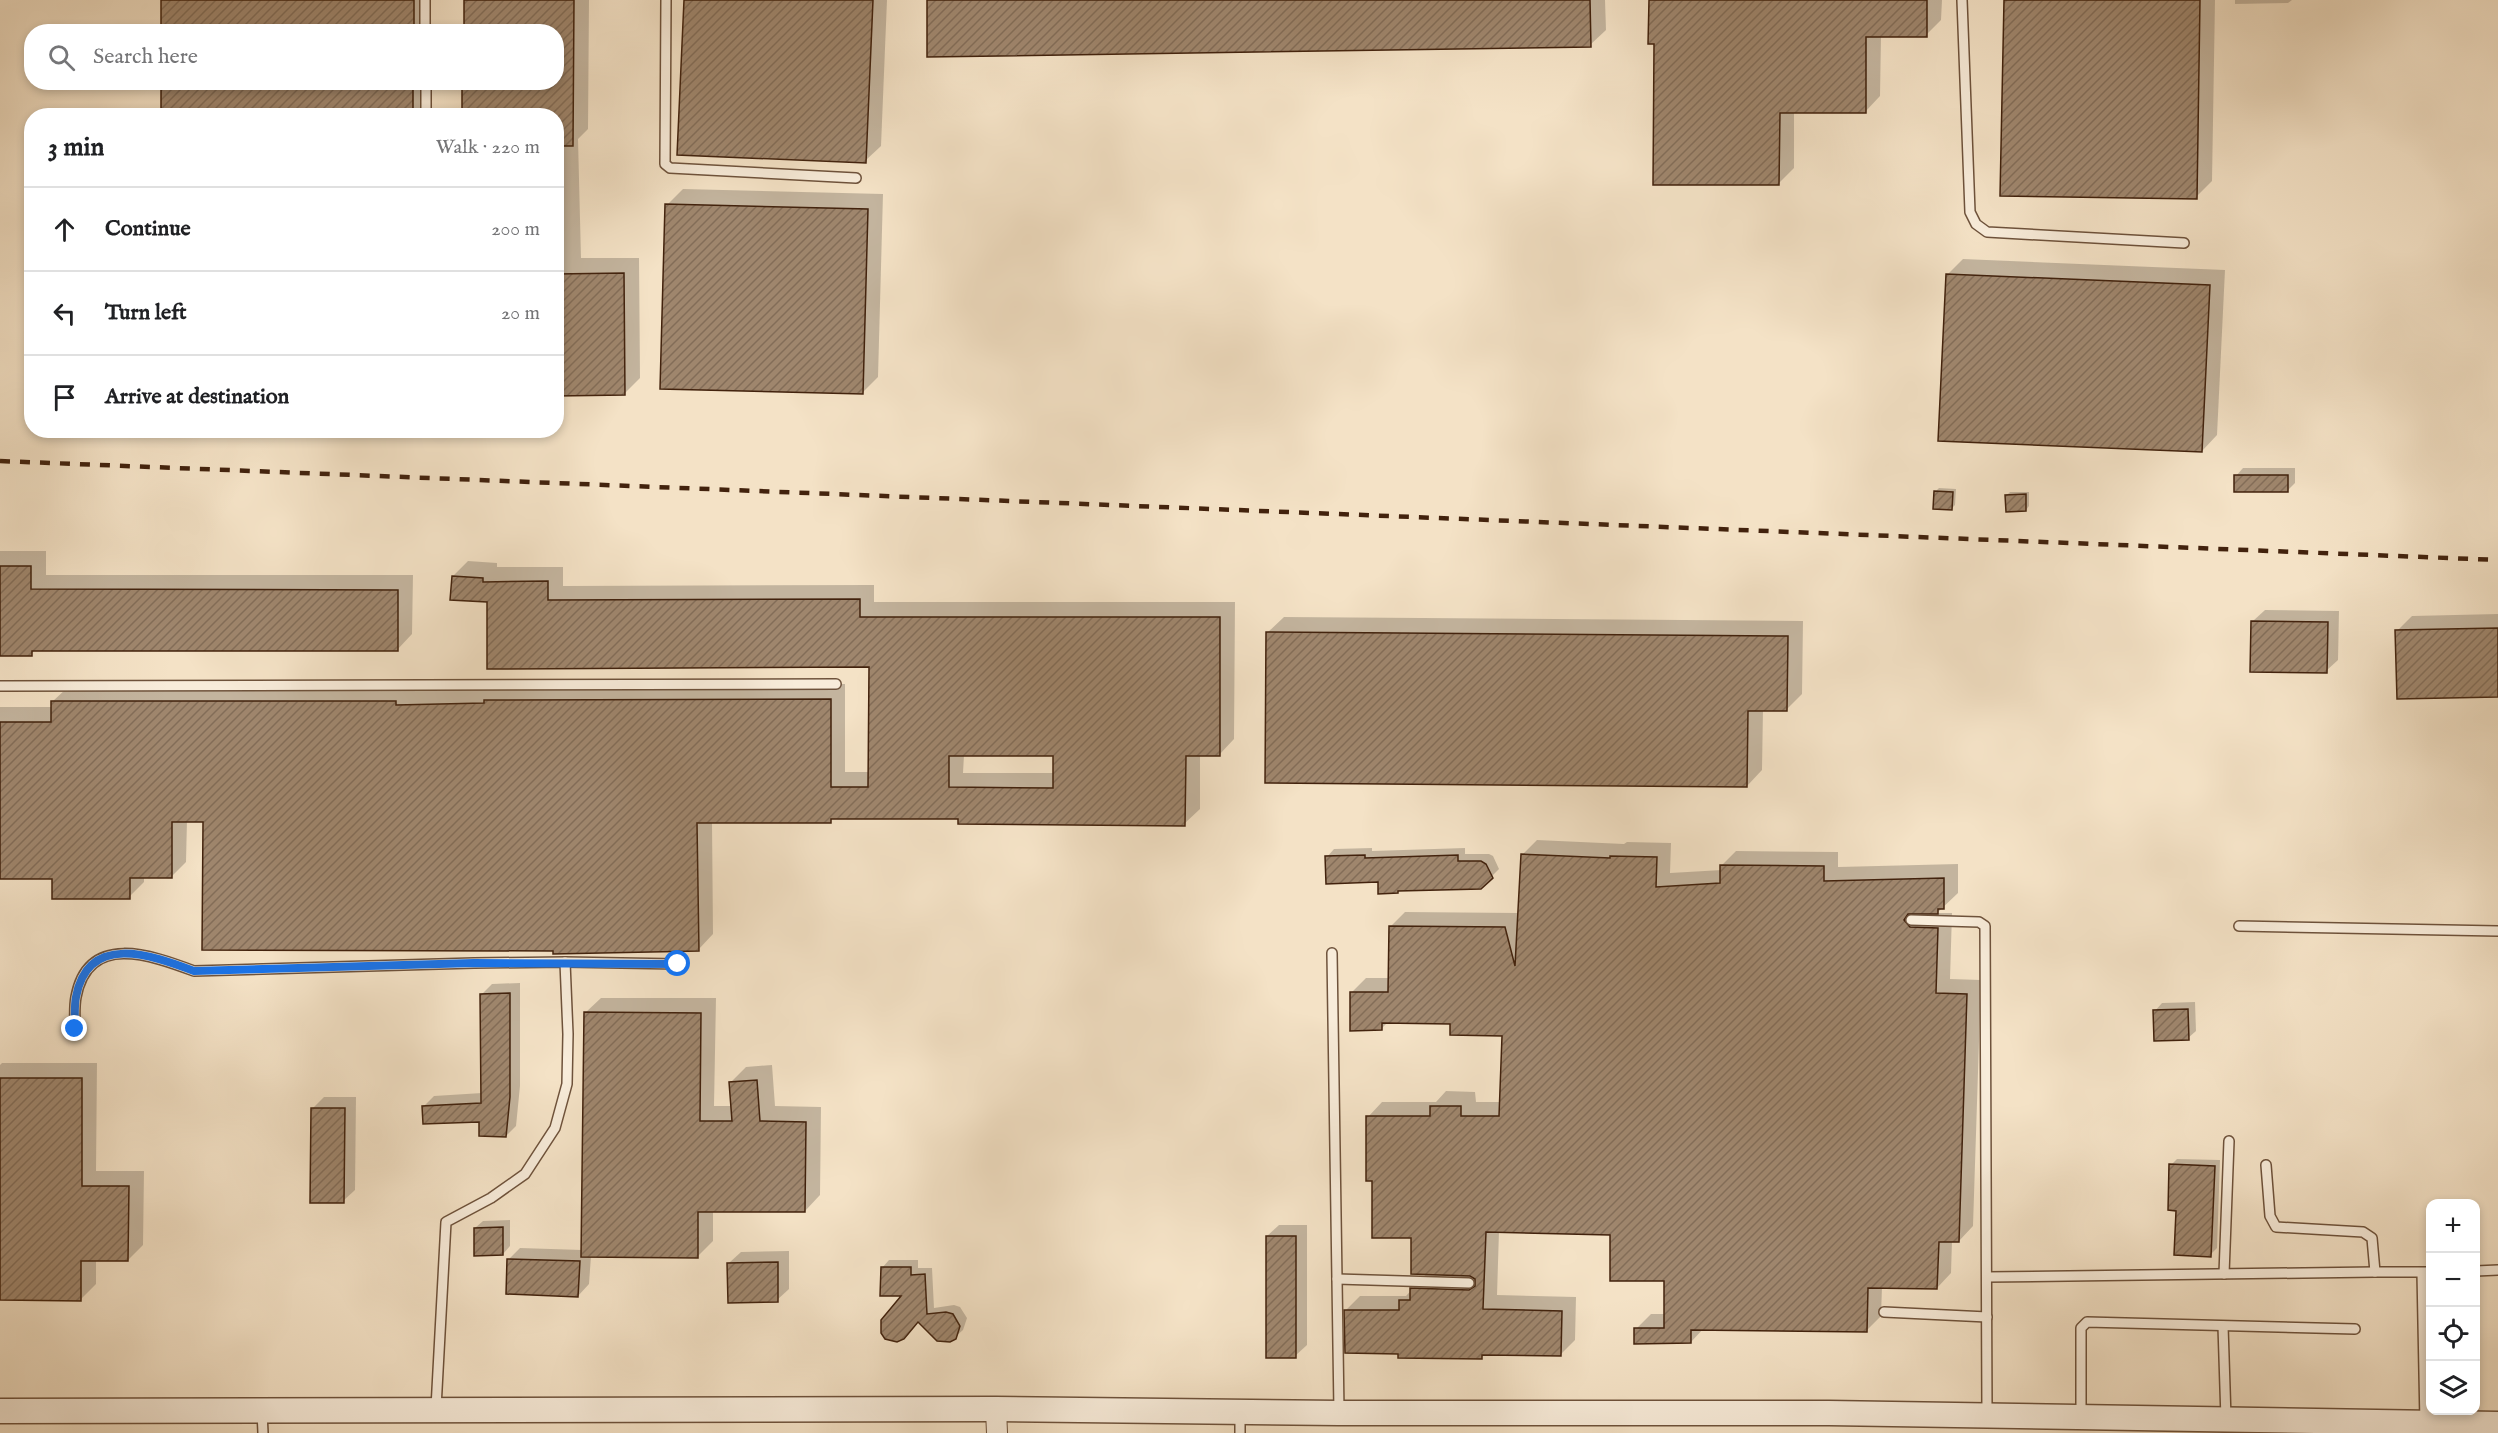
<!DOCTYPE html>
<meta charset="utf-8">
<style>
:root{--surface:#fff;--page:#f6f6f6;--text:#202124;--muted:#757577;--line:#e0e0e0}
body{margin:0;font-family:"IM FELL English",serif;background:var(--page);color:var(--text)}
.controls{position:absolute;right:18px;bottom:18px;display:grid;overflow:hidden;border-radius:12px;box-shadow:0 3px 9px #0003}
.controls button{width:54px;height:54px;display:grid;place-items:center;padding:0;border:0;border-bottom:2px solid var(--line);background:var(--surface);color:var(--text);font:30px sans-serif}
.stop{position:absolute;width:18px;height:18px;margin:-14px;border:4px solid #1a73e8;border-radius:50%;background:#fff}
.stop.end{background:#1a73e8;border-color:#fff;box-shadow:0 2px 6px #0008}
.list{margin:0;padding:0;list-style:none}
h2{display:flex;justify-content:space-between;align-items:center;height:78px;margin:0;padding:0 24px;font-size:26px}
h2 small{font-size:20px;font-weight:400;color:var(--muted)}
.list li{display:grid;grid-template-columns:39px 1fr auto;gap:18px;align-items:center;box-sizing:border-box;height:84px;padding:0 24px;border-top:2px solid var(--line)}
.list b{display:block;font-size:22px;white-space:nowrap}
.list em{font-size:20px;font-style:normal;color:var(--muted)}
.icon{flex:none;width:33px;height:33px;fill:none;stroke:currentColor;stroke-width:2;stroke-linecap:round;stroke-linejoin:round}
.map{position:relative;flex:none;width:2498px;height:1433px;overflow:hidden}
.search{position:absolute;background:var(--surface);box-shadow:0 3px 9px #0003;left:24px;top:24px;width:540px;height:66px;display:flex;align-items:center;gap:15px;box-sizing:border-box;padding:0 21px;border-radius:24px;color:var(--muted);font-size:22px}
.panel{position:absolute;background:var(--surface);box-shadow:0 3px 9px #0003;left:24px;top:108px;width:540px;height:330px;border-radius:24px}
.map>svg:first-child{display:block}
.shadow{fill:#0003;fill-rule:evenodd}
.building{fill:url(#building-hatch);stroke:#42220d;stroke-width:1.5;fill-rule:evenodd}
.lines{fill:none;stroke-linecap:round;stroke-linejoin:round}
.service-casing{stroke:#6e523b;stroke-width:12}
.minor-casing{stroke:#6e523b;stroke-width:22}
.tertiary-casing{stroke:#6e523b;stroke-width:27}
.service{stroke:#f8ecda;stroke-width:9}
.minor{stroke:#f8ecda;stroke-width:20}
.tertiary{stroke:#f8ecda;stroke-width:24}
.rail{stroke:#42220d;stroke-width:4.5;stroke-dasharray:10 10;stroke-linecap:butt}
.route{stroke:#1a73e8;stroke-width:8}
</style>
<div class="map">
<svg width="2498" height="1433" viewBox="0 0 2498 1433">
<defs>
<pattern id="building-hatch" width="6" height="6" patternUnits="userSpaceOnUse" patternTransform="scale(1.5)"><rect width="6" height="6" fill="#9f866d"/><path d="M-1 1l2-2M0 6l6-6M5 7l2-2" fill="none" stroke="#836d58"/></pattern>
</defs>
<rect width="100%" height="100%" fill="#f4e2c6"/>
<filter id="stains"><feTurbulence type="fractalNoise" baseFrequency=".00333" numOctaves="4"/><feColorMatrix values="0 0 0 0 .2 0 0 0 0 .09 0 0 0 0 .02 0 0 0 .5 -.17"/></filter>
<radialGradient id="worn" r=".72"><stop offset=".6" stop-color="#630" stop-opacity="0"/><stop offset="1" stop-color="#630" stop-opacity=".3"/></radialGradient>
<g class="shadow">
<rect x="163" y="0" width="266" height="32"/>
<path d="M465,0H589L588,129L578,139L581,258H639L640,378L624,394H556V32Z"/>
<path d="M686,0H887L881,146L865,161Z"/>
<path d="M928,0H1605L1606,30L1590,45Z"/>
<path d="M1650,0H1942L1941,20L1926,35H1881L1880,96L1865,112L1794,111V168L1778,184Z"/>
<path d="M2005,0H2215L2212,181L2196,197Z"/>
<path d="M2235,0H2292L2288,3L2235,4Z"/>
<path d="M163,82H428L423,116H162Z"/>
<path d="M683,189L883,194L878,377L862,393L667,205Z"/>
<path d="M1963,259L2225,270L2217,435L2202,451L1948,274Z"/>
<path d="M2243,468H2295V483L2287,491L2236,476Z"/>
<path d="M1939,488L1956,489L1955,505L1951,509L1936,491Z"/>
<path d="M2010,492H2029V506L2026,510L2007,495Z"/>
<path d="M0,551H46V575H413L412,634L397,650L36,649L31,654H0Z"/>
<path d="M468,561L497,563V567H563V586L874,585V602H1235L1234,739L1219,755H1200V809L1184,824L960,818H833L830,821L712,822L713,934L698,950H555L204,820H187L186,862L171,877H144V882L129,897L54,878H0V707H52V702L68,687H411V691L498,688L501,685L845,684V772H870V666L489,601L453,576ZM964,755H1054V773H963Z"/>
<path d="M2265,610L2339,611L2338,660L2326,671L2253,621Z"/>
<path d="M2498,614V695L2397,631L2412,616Z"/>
<path d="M1284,617L1803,621L1802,694L1786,710L1763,709L1762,770L1747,786L1268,632Z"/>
<path d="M1537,840L1624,844L1627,842L1671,843L1670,873L1722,870V865L1736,851L1838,852V867L1958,864V893L1937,913H1952L1950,979L1981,980L1973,1226L1959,1241H1952L1951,1273L1937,1288L1882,1287L1881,1316L1866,1331L1704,1328L1691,1342L1636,1329L1651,1314H1666V1279L1611,1234L1499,1231L1497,1295L1576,1297L1575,1340L1560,1355L1485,1353L1482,1357L1399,1352L1346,1310L1360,1296H1406L1427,1273L1412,1236L1374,1180L1368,1117L1382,1102H1436L1446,1091L1475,1092L1476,1102H1501L1504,1034L1452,1022H1388L1381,1029L1351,993L1366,978H1390L1391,926L1405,912L1519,913L1522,855Z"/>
<path d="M1372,848V851L1465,848V854H1489L1493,856L1499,869L1480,888L1401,889L1398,892L1379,881L1327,857L1334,849Z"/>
<path d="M520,983V1086L516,1126L506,1136L481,1120L424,1106L434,1096L482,1093V994L492,984Z"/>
<path d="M601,998H716L714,1106H732L731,1082L746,1067L772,1065L775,1106L821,1107L820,1195L805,1211L713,1210V1241L697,1257L591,1256L589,1284L578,1296L509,1259L520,1248L582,1250L585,1013Z"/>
<path d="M2195,1002L2196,1031L2188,1038L2155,1011L2162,1003Z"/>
<path d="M2,1063H97L96,1171H144L143,1245L128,1260H96V1284L81,1299H0V1065Z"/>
<path d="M324,1097H356L355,1190L343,1201L312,1109Z"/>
<path d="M2177,1159L2220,1160L2217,1248L2210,1255L2177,1209L2171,1165Z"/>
<path d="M510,1220V1246L503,1254L475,1228L483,1221Z"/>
<path d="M1279,1225H1307V1345L1295,1356L1267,1236Z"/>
<path d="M789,1251V1289L777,1300L729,1263L741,1252Z"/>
<path d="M889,1260H918V1268H932L934,1308L954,1305L960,1307L967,1318L963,1330L955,1337L950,1341L904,1294L882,1268Z"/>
</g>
<g class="building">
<rect x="161" y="0" width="253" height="32"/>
<path d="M464,0H574L573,146H556V116H462V82H556V32H464Z"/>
<path d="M684,0H873L866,163L677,155Z"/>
<path d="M927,0H1590L1591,47L927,57Z"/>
<path d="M1649,0H1927V37H1866V113H1780L1779,185H1653L1654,44H1648Z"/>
<path d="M2004,0H2200L2197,199L2000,196Z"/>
<rect x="161" y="82" width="252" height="34"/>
<path d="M665,204L868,209L863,394L660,389Z"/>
<path d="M624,273L625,395L556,396V274Z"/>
<path d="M1946,274L2210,285L2202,452L1938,441Z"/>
<rect x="2234" y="475" width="54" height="17"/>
<path d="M1934,491L1953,492L1952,510L1933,509Z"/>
<path d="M2026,494V511L2006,512L2005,495Z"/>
<path d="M0,566H31V589L398,590V651H32V656H0Z"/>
<path d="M452,576L483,578V582L548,581V600L860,599V617H1220V756H1186L1185,826L958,824V819H831V823H697L699,951L553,954V951L202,950L203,822H172V878H130V899H52V879H0V722H51V701H396V705L484,703V700L831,699V787H868L869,667L487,669V602L450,600ZM949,756H1053V788L949,787Z"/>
<path d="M2251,621L2328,622L2327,673L2250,672Z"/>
<path d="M2498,628V697L2397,699L2395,630Z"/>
<path d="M1266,632L1788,636L1787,711H1748L1747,787L1265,783Z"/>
<path d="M1521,854L1610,858V856L1657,857L1656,887L1720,883V865L1824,866V881L1944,878V909H1938V914H1908L1904,920L1910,927L1938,928L1936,993L1967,994L1959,1242H1939L1937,1289L1868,1288L1867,1332L1691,1330V1343L1634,1344V1328H1664V1281H1610V1235L1486,1232L1483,1309L1562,1311L1561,1356L1482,1355V1359L1398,1358V1354L1345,1353L1344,1310H1399V1300H1410V1288L1469,1290L1475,1286V1279L1470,1276L1411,1274V1238H1372V1181H1366V1116H1430V1106H1461V1116H1499L1502,1036L1450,1035V1024L1382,1023V1030L1350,1031V992H1388L1389,926L1505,927L1515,966Z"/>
<path d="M1365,855V858L1458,855V861H1481L1486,864L1493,878L1481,889L1398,891V893L1378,894V882L1326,884L1325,856Z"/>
<path d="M510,993V1097L506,1137L479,1136V1122L423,1124L422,1106L481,1103L480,994Z"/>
<path d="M2188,1009L2189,1040L2154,1041L2153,1010Z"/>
<path d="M584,1012L701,1013L700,1121H732L729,1082L757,1080L760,1121L806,1122L805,1212H698V1258L581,1257Z"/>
<path d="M0,1078H82V1186H129L128,1261H81V1301L0,1300Z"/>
<path d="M311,1108H345L344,1203H310Z"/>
<path d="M2169,1164L2215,1166L2211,1257L2174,1255L2176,1211L2168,1210Z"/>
<path d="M503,1227V1255L474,1256V1228Z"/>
<rect x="1266" y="1236" width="30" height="122"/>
<path d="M507,1259L580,1261L578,1297L506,1294Z"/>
<path d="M778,1262V1302L728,1303L727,1263Z"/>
<path d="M881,1267H911V1275L925,1274L927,1314L946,1312L953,1314L960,1326L956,1339L950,1342L937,1341L918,1322L904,1339L897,1342L885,1339L881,1333V1320L901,1296H880Z"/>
</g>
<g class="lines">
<defs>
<g id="service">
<path d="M425,0V32"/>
<path d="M666,0L665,164L670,168L856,178"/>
<path d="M1962,0L1970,212L1976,224L1987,232L2184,243"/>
<path d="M426,82V116"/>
<path d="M0,686L836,684"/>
<path d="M1911,920L1979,922L1985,926L1987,1413"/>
<path d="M2239,926L2498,931"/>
<path d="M1332,953L1339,1411"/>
<path d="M565,962L678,964"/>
<path d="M75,1029C75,1019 74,1007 76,997C88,932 151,955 194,971L474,963L565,962L568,1034L567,1084L555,1128L525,1174L491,1198L446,1222L436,1408"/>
<path d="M2266,1165L2270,1216L2276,1227L2363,1232L2372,1238L2375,1272H2430"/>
<path d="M2476,1271L2498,1270"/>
<path d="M2422,1273L2425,1423"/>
<path d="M2224,1274L2229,1141"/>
<path d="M1987,1277L2375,1272"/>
<path d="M1337,1279L1469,1283"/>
<path d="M1884,1312L1987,1317"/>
<path d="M2223,1326L2226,1419"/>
<path d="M262,1411L263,1433"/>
<path d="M1240,1412V1433"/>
<path d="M2081,1417V1328L2087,1322L2355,1329"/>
</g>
<path id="minor" d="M996,1409L997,1433"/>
<path id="tertiary" d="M0,1411L996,1409L1339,1413H1829L2498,1424"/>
</defs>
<use href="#service" class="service-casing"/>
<use href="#minor" class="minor-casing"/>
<use href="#tertiary" class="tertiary-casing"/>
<use href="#service" class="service"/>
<use href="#minor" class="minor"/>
<use href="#tertiary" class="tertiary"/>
<path class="rail" d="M0,461L2498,560"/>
</g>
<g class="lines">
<path class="route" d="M75,1029C75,1019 74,1007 76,997C88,932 151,955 194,971L474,963L678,964"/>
</g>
<rect width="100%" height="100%" filter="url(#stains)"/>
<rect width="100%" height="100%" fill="url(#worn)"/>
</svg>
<div class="controls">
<button>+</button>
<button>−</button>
<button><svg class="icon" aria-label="locate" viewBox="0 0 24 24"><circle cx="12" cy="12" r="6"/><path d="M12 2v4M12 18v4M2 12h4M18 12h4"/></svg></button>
<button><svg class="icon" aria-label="layers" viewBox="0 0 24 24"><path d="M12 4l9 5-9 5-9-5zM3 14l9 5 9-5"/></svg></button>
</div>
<div class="stop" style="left:678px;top:964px"></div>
<div class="stop end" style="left:75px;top:1029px"></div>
<div class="search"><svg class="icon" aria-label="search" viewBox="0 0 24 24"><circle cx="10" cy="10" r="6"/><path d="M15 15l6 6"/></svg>Search here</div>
<section class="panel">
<h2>3 min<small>Walk · 220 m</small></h2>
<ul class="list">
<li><svg class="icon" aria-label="ahead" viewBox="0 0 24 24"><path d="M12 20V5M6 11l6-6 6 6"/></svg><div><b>Continue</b></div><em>200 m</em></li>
<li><svg class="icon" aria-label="left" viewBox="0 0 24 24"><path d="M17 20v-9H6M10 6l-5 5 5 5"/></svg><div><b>Turn left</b></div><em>20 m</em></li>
<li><svg class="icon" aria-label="arrive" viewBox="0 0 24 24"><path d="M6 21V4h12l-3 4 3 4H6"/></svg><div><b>Arrive at destination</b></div></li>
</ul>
</section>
</div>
